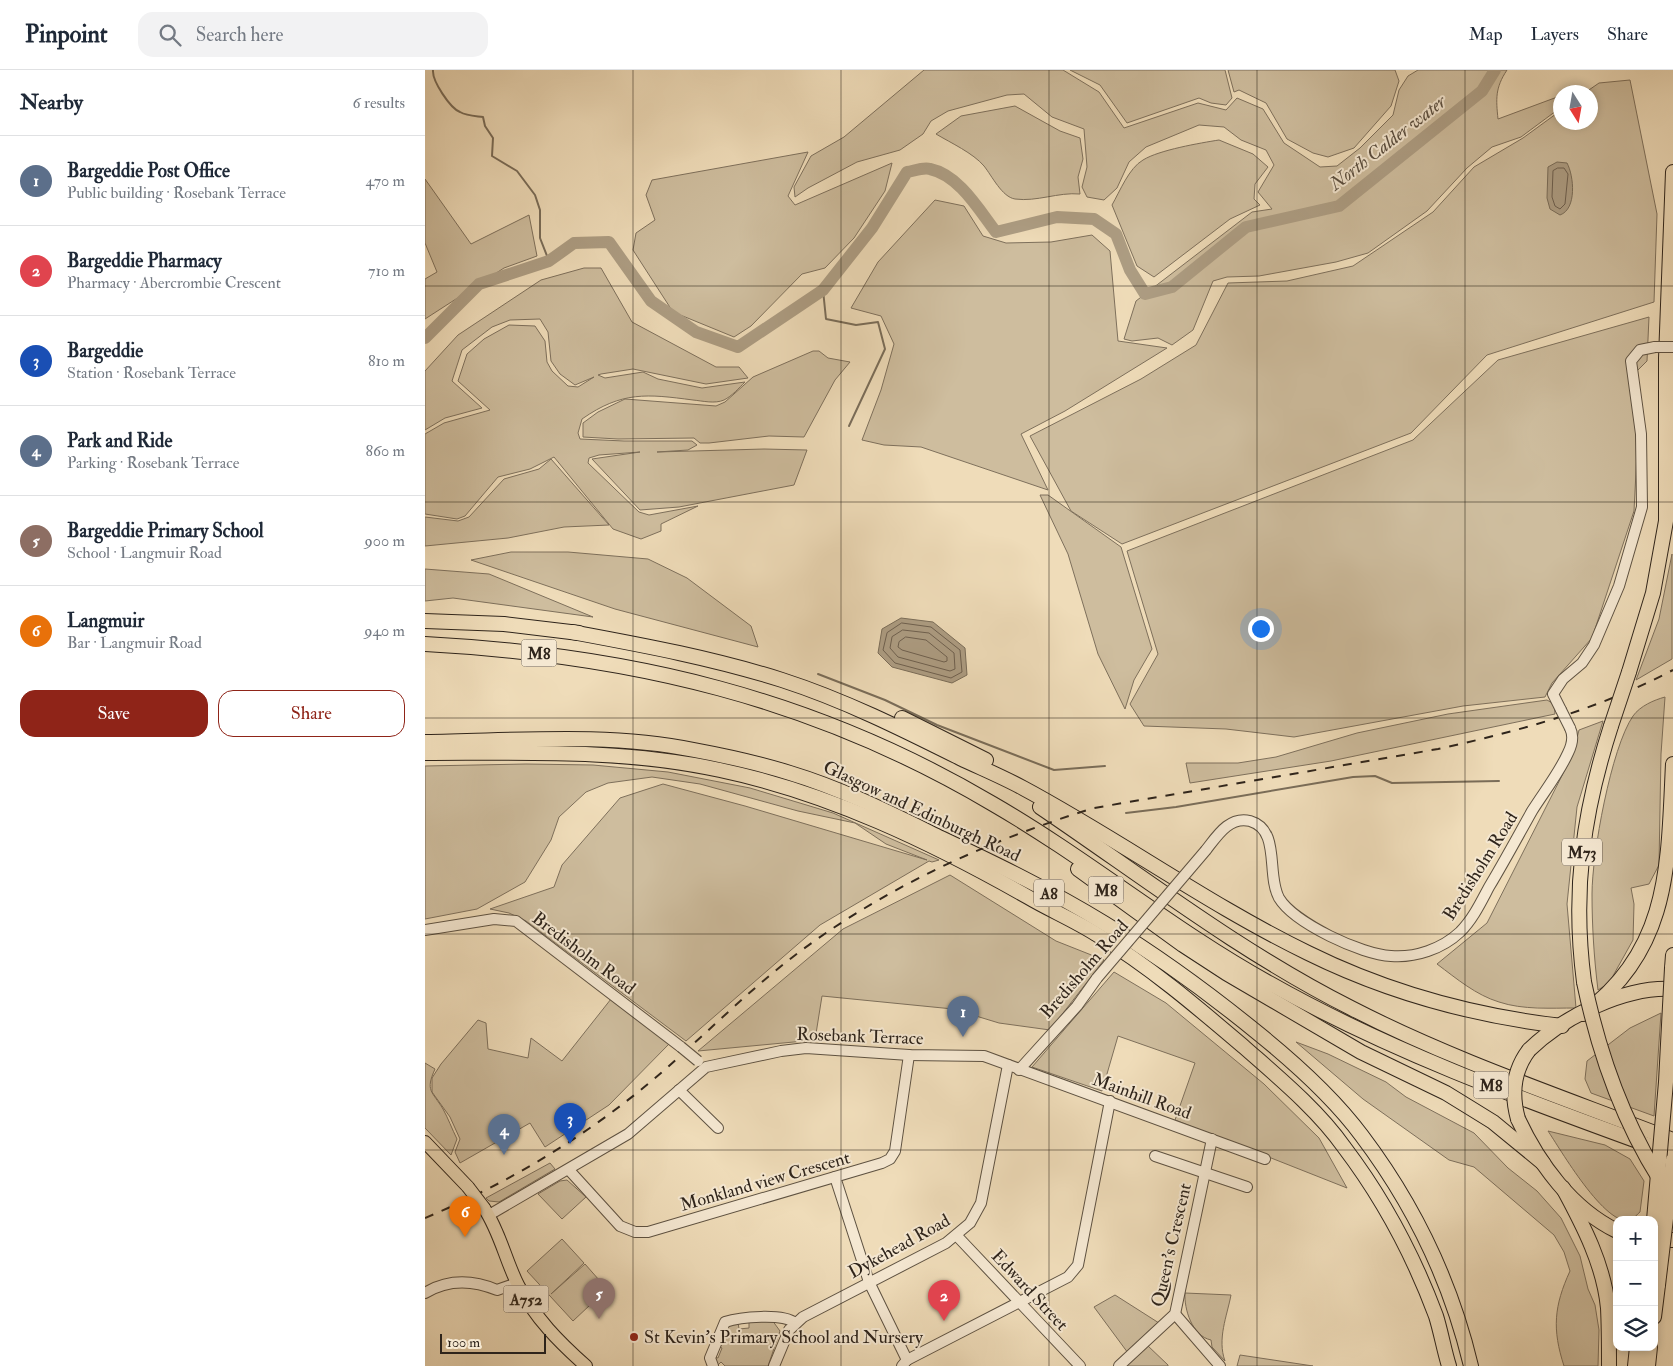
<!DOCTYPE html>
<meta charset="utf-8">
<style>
:root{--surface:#fff;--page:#f2f2f3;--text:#1f2937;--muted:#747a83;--line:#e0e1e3;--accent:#8f2418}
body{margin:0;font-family:"IM FELL Double Pica",serif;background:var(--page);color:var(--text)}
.controls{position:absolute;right:15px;bottom:15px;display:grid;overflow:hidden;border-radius:10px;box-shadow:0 2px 8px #0003}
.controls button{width:45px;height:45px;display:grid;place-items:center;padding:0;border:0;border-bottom:1px solid var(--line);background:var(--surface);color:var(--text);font:25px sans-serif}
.compass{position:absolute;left:1128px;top:15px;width:45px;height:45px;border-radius:50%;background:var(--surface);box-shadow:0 2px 8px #0003;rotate:169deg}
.scale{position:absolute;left:15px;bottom:12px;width:106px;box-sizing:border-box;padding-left:5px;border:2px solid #2e241b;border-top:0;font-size:14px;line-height:18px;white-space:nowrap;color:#2e241b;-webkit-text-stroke:4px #f5e8d2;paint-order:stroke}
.you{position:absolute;left:835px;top:558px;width:18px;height:18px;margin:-12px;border:4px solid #fff;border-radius:50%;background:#1a73e8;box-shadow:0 0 0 8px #1a73e833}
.badge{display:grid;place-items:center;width:32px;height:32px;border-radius:50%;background:var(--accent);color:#fff;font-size:16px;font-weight:700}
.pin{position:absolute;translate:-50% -41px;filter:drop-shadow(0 1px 2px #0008)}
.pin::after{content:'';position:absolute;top:26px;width:18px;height:15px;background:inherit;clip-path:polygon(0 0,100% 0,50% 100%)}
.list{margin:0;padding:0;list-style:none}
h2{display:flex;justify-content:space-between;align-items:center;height:65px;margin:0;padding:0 20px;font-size:21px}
h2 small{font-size:16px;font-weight:400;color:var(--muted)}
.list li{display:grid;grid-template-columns:32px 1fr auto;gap:15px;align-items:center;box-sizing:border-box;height:90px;padding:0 20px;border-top:1px solid var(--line)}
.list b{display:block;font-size:19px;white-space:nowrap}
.list p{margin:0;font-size:16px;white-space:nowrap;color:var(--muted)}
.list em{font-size:16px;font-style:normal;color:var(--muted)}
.actions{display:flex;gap:10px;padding:15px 20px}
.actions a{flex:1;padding:11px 0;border:1px solid var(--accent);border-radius:15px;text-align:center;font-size:18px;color:var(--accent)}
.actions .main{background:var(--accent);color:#fff}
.icon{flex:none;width:28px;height:28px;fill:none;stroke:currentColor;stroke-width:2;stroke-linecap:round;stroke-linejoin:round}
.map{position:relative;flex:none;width:1248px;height:1296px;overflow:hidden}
header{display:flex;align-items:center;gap:30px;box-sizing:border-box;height:70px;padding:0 25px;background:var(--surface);border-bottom:1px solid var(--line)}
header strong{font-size:24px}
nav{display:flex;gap:28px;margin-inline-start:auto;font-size:18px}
.search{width:350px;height:45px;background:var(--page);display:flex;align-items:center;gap:12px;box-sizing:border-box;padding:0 18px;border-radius:15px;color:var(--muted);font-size:19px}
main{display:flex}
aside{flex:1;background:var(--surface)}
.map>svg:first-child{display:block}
.green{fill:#cebd9e;stroke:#7e705c}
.water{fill:#ad9d83;stroke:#7a6d59}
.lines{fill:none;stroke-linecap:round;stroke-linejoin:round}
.shore{stroke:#6e604f;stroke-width:1}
.stream{stroke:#7a6d59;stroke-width:2}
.river{stroke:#ad9d83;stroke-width:12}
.minor-casing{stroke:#5e5242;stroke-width:12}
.major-casing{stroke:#2e241b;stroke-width:14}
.highway-casing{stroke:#2e241b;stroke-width:16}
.minor{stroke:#f5e8d2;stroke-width:10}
.major{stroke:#efdcb9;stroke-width:12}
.highway{stroke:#efdcb9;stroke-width:14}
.rail{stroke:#2e241b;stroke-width:2;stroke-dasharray:9 9;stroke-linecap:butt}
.minor-bridge-casing{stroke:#5e5242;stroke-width:12;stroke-linecap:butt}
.major-bridge-casing{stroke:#2e241b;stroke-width:14;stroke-linecap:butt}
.highway-bridge-casing{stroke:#2e241b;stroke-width:16;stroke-linecap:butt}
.minor-bridge{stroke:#f5e8d2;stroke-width:10}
.major-bridge{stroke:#efdcb9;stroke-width:12}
.highway-bridge{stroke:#efdcb9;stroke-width:14}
.grid{fill:none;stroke:#2e241b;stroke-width:1;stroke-opacity:0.55}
.poi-dot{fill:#8f2418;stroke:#f5e8d2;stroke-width:2}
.labels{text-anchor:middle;stroke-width:4;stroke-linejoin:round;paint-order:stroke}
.shield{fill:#f5e8d2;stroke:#6a5f52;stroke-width:1}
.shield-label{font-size:16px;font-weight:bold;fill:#2e241b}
.street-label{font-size:18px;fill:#2e241b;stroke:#f5e8d2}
.poi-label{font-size:18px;fill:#2e241b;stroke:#f5e8d2;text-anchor:start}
.water-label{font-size:19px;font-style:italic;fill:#5a4e3f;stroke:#f5e8d2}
</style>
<header>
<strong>Pinpoint</strong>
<div class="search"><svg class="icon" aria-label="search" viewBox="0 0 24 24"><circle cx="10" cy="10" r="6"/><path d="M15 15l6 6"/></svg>Search here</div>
<nav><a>Map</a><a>Layers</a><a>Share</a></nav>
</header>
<main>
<aside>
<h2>Nearby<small>6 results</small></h2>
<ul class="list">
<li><span class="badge" style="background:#5c6f8a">1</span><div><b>Bargeddie Post Office</b><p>Public building · Rosebank Terrace</p></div><em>470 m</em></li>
<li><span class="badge" style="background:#e0444e">2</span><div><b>Bargeddie Pharmacy</b><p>Pharmacy · Abercrombie Crescent</p></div><em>710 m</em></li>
<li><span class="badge" style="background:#1a4fb4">3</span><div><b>Bargeddie</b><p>Station · Rosebank Terrace</p></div><em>810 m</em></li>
<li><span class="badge" style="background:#5c6f8a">4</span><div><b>Park and Ride</b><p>Parking · Rosebank Terrace</p></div><em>860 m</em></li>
<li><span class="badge" style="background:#8d6e63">5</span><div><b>Bargeddie Primary School</b><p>School · Langmuir Road</p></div><em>900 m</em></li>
<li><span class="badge" style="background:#e8710a">6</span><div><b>Langmuir</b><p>Bar · Langmuir Road</p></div><em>940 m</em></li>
</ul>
<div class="actions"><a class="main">Save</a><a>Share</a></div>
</aside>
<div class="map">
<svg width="1248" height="1296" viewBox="0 0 1248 1296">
<rect width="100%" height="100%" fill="#efdcb9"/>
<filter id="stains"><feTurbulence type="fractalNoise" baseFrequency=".004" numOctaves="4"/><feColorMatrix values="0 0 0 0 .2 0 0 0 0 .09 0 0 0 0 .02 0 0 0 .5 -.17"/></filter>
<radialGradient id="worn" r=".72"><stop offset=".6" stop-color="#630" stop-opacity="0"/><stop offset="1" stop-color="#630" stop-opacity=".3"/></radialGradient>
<g class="green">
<path d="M499,0H638L674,22L699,58L773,33L801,40L812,28L838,39L859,73L895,97L912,96L935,78L968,45L974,20L983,6L993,0H1082C1070,18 1071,29 1073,49L1135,26V38L1096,67L1067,77L1042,98L1002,141L943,183L911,192L834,206L802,207L788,211L768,260L747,275L733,268L707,271L699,269L711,231L827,142L847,139L833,122L849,95L841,80L816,70L799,57L774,55L721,77L704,92L692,118L679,130L662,127L657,117L662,97L659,59L627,47L599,24L582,25L523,41L506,51L498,64L475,80L432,92L383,118L370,127L369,117L386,86L419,67Z"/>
<path d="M645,0H800L807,28L801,35L786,33L774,28L702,53L675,15Z"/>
<path d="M803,0H970L974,11L966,36L929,78L903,87L888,83L862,69L841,33L814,20L809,22Z"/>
<path d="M1205,10L1232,144L1229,232L1062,285L986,363L697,474L646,441L605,366L716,309L771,275L803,213L862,211L928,196L1008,142L1049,97L1098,68L1135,41L1136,52H1166V22H1161L1174,13Z"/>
<path d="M590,36L635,61L655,68L658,89L653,107L655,124C633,122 612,132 590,129C577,127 567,106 559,96C548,83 526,73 511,64L536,46Z"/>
<path d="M794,70L828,84L843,97L830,114L829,129L835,135L805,149L729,207L712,196L687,135C695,121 704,98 718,90C734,80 775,73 794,70Z"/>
<path d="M383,82L363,126L370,135L467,93L460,121L429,168L400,198L377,204L326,256L309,267L248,242L208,180L211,163L230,150L221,125L227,110Z"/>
<path d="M0,109L46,174L104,145L112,186L79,198L0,249V209L12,202L0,173Z"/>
<path d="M510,130L539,136L558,166L581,173L626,172L667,165L685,181L693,271L742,278L640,341L596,364L623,420L496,377L459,375L437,370L456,320L469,274L456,246L426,238L453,192Z"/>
<path d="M159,198H176L207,252L291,297H314L323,308L281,314L208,299L176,304L173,305L180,308L218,302L233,309L277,318L320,312C314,318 307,326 299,330C290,334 278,331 268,330C222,324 197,321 157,349L153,363L155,369L199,371H267L272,375L263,380L232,382L339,379L382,380L369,415L254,437L215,440L167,389L215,382L174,385L164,388L163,393L214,442L224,445L273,436L236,454V461L216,469L188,459L129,387L105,399L73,407L40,446L32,449L0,444V364L19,353L65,340L33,311L42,284L59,269L84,255L110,256L120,271L122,292L127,301L143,316L153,317L169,307L150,315L135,304L126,291L123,262L115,249L85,250L67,257L37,280L27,311L57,338L20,348L0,360V301L33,265L116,210Z"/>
<path d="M1224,247L1222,291L1205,308L1213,362L1209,441L1167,568L1127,613L1120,627L1038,636L869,667L801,659L719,656L705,634L733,584L702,481L988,370L1073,290Z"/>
<path d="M388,281H394L403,288L425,292L410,310L379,367L344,366L284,373H275L269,368L193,369L158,367V353L173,342L200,329L291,336L300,332L328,307Z"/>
<path d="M126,389L184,455L139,457L83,468L0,476V447L33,451L44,447L79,409L114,399Z"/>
<path d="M615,425H623L696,477L727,579L709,610L700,639L673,584L643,484Z"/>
<path d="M86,482H143L223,489L262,508L326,556L333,577L190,539L46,490Z"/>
<path d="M1247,484V589L1211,610L1234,549Z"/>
<path d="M0,499L64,504L168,547L28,528L0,531Z"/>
<path d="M1240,627L1236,684L1234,795L1224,814L1206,818L1209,834L1208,870L1184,913L1173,920C1169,888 1167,856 1167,824C1167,784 1186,678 1208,646C1215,636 1229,630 1240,627Z"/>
<path d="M1122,630L1129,634L1130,644L906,691L765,713L761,693H813L851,687L932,663L1023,644Z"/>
<path d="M1178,651L1152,737L1142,834L1151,938C1126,938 1098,940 1074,932C1051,925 1032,909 1012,894L1062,853L1148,684L1154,660Z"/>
<path d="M101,694L168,695L243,702L325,718L408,743L514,790L507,792L504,791L395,855L261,971L101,851L84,843L65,839L129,817L137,795L195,728L238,714L320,736L502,790L461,774L430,753L373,741L275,714L227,707L183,713L161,722L134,747L126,770L100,812L52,839L0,849V696Z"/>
<path d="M525,805L631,871L679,890L625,960L574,953L528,939L397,926L390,970L273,981L418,859Z"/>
<path d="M689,902L741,933L839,1014L894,1068L922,1118L750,1050L770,993L693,966L677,1021L607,997Z"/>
<path d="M186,929L244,974L184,1035L120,1077L105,1053L35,1093L30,1082L35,1069L25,1047L7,1022V1008L16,994L53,950L61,953L63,979L103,988L106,968L137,991Z"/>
<path d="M1236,943L1229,1046L1166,1023L1160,1009L1162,991L1205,958Z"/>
<path d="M871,972L903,984L961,1012L981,1027L1049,1063L1083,1098L1112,1121L1136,1148L1155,1186L1163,1219L1170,1235L1174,1260L1173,1296H1139C1127,1259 1129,1236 1145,1201L1139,1182L1129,1165L1049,1097L1024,1090L938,1029Z"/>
<path d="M0,993L10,999C0,1021 7,1021 18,1039C23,1048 27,1059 32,1069L26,1085L0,1058Z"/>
<path d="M1123,1061L1180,1075L1205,1089L1219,1111L1215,1142C1212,1144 1209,1149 1206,1150C1181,1159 1134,1077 1123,1061Z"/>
<path d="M125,1093L130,1099L74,1132L64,1131L61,1128Z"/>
<path d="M142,1110L161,1127L137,1149L113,1124L135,1111Z"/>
<path d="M137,1169L159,1193L126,1224L160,1194L182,1219L148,1251L102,1201Z"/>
<path d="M760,1223L806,1225C802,1246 792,1269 800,1291L787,1277L786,1270C767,1266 759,1239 760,1223Z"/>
<path d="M690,1225L734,1253L703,1283L669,1237Z"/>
<path d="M347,1250L355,1261L343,1296H300L296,1292L292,1296L288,1287L293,1288L297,1278L291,1275L294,1268L300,1270L304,1260L297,1258L313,1252L314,1259L324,1258V1251Z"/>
<path d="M722,1275L743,1295V1296H702Z"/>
<path d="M815,1285L888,1296H812Z"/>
</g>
<g class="water">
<path d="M1132,92L1142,93C1149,106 1152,139 1135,145L1125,139L1122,128L1123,97Z"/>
<path d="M476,548L508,552L540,578L542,605L527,613L467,597L453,583L457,559Z"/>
</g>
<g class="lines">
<g class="shore">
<path d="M1133,98H1139L1143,104L1140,134L1135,139L1130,136L1127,127L1128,101Z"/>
<path d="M477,553L506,557L535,580L537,602L526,608L470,593L458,580L462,563Z"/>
<path d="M478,560L504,563L529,583L530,599L525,601L473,587L465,578L467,567Z"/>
<path d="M481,567L501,570L522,587V591L519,592L477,580L473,577L474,572Z"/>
</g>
<g class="stream">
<path d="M8,0C7,11 25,38 35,42C42,46 51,46 58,47L60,56L68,68L67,86L92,101L110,125L115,140V168L124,191"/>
<path d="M398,220L401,249L431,255L453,252L460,279L424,356"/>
<path d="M393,604L460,630L512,655L629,700L680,696"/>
<path d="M701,743L751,737L928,707L950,706L967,713L1074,711"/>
</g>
<path class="river" d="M0,268L54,214L124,191L149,173L184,172L226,231L271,262L313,277L398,220L447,158L482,102C489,101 498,97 505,99C534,105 554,140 571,162L632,147L669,149L691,164L705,200L720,224L747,217L821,157L914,136L1057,21L1070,0"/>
<defs>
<g id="minor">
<path d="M1136,640L1128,624L1138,609L1157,593L1169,575L1194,516L1217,437L1216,364L1206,291L1215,280L1230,277"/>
<path d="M781,780C792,766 804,746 825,751C856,760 841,804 854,828C869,853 937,885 966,886C990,888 1017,879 1035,862C1048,849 1056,832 1064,817C1079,792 1093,766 1107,741C1119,722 1134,703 1143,683C1147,675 1149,666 1145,658"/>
<path d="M0,860L69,849L91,851L256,977"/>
<path d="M594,1000L652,936L672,908"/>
<path d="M254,1020L293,1058"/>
<path d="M730,1086L822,1117"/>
<path d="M144,1100L195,1156L210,1162H223L457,1093L465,1089L470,1081L484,985"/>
<path d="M410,1107L444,1212L482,1290"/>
<path d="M64,1145L203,1064L281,997L356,981L381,978L484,985L559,986L840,1089"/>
<path d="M532,1166L655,1296"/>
<path d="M0,1223C23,1209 48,1210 72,1220L92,1213"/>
<path d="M750,1244L795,1296"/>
<path d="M288,1296L285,1288L300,1252C315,1247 358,1243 370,1253"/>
<path d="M349,1296L364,1260L378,1247L521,1173L545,1153L556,1133L583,995"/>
<path d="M477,1296L482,1290L643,1207L653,1195L685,1031"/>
<path d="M694,1296L750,1244L787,1069"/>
</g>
<g id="major">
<path d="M0,1072L43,1117"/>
<path d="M59,1138C75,1162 80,1189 93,1215C110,1248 134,1272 161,1296"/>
</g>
<g id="highway">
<path d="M0,551L79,554L154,563"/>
<path d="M147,562C217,575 288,588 357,610C419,630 477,659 535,688C556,698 578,707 598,718C695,770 784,835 883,883C962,922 1050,946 1137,956"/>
<path d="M0,574C206,585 389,628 568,734C663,789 748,860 844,913C971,985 1111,1034 1248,1084"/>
<path d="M1204,602L1228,523L1241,451V288L1248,102"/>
<path d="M477,648L561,690"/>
<path d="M0,672C89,671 181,662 269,680C301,686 334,693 365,703C418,719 467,744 516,768C571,794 627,821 679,853C733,886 785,924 834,964C871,994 909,1028 937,1066C989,1135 1026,1212 1046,1296"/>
<path d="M0,683C98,683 199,679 295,700C404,723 506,772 603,827C625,840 649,850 671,864C724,896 772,937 819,977C853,1007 893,1040 919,1077C957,1127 989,1187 1011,1246C1016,1262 1019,1280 1024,1296"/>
<path d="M615,737C717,806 815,882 926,938C1029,991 1140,1028 1248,1070"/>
<path d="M653,799L758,875L801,903L936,982L1021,1023L1047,1039L1068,1052L1118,1093"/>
<path d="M1247,898L1248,885"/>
<path d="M1159,912C1147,821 1158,743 1186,656"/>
<path d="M1158,944C1246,880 1243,793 1248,694"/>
<path d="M1104,980C1138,947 1200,916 1248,919"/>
<path d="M1093,1049C1114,1094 1147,1139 1192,1161"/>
<path d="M1138,1118C1158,1155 1179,1195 1183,1238C1184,1257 1184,1277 1184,1296"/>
<path d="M1229,1170H1248"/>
<path d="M1229,1247L1233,1215"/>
<path d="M1210,1296L1212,1277"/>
<path d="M1223,1296L1225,1277"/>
</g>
</defs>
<use href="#minor" class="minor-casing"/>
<use href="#major" class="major-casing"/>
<use href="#highway" class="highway-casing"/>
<use href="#minor" class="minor"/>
<use href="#major" class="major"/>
<use href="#highway" class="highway"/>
<path class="rail" d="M0,1148C86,1112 165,1064 236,1003C283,962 327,917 377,880C465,815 565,770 669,738L1013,679C1095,661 1174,639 1248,600"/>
<defs>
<g id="minor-bridge">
<path d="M1230,277H1248"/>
<path d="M1136,640L1145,658"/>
<path d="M672,908L781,780"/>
<path d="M256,977L273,991"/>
</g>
<path id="major-bridge" d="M43,1117L59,1138"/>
<g id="highway-bridge">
<path d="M1186,656L1204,602"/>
<path d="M1159,912C1175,989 1202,1064 1248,1129"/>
<path d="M1093,1049C1086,1024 1088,1001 1104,980"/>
<path d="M1229,1150L1241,1012L1247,898"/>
<path d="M1233,1215L1248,1090"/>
</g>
</defs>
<use href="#minor-bridge" class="minor-bridge-casing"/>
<use href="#major-bridge" class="major-bridge-casing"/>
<use href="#highway-bridge" class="highway-bridge-casing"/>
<use href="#minor-bridge" class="minor-bridge"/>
<use href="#major-bridge" class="major-bridge"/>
<use href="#highway-bridge" class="highway-bridge"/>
</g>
<path class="grid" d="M208,0V1296M416,0V1296M624,0V1296M832,0V1296M1040,0V1296M0,216H1248M0,432H1248M0,648H1248M0,864H1248M0,1080H1248"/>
<circle class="poi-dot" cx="209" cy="1267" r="5"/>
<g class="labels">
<g class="shield">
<rect x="96.5" y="569.5" width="35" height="27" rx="4"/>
<rect x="1137" y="768.5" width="40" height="27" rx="4"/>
<rect x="663.5" y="806.5" width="35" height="27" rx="4"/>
<rect x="609" y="809.5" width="30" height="27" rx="4"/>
<rect x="1048.5" y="1001.5" width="35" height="27" rx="4"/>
<rect x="78.5" y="1215.5" width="45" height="27" rx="4"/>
</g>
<g class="shield-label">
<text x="114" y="589">M8</text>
<text x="1157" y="788">M73</text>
<text x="681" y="826">M8</text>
<text x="624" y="829">A8</text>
<text x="1066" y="1021">M8</text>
<text x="101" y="1235">A752</text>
</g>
<g class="street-label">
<text transform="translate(497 741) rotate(25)" y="6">Glasgow and Edinburgh Road</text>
<text transform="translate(1055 796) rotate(-58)" y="6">Bredisholm Road</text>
<text transform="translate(159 883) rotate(37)" y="6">Bredisholm Road</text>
<text transform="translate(659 899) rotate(-49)" y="6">Bredisholm Road</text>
<text transform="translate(435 966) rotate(2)" y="6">Rosebank Terrace</text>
<text transform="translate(717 1026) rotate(20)" y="6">Mainhill Road</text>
<text transform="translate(340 1111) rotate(-16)" y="6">Monkland view Crescent</text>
<text transform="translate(746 1175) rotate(-77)" y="6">Queen's Crescent</text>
<text transform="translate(474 1176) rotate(-29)" y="6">Dykehead Road</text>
<text transform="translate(605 1220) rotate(47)" y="6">Edward Street</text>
</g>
<g class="poi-label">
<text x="219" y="1273">St Kevin's Primary School and Nursery</text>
</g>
<g class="water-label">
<text transform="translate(962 72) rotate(-38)" y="7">North Calder water</text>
</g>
</g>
<rect width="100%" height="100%" filter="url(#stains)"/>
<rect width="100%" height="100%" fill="url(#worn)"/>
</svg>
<div class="controls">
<button>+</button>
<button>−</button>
<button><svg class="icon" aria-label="layers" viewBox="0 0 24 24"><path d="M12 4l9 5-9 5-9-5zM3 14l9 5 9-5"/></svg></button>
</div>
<svg class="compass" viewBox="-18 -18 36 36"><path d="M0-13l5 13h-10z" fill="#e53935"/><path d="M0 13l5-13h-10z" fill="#747a83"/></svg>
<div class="scale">100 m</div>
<div class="you"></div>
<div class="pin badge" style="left:538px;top:967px;background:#5c6f8a">1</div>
<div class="pin badge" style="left:519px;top:1251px;background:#e0444e">2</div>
<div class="pin badge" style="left:145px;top:1074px;background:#1a4fb4">3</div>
<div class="pin badge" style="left:79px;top:1085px;background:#5c6f8a">4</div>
<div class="pin badge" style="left:174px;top:1249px;background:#8d6e63">5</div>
<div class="pin badge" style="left:40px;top:1167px;background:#e8710a">6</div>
</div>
</main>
